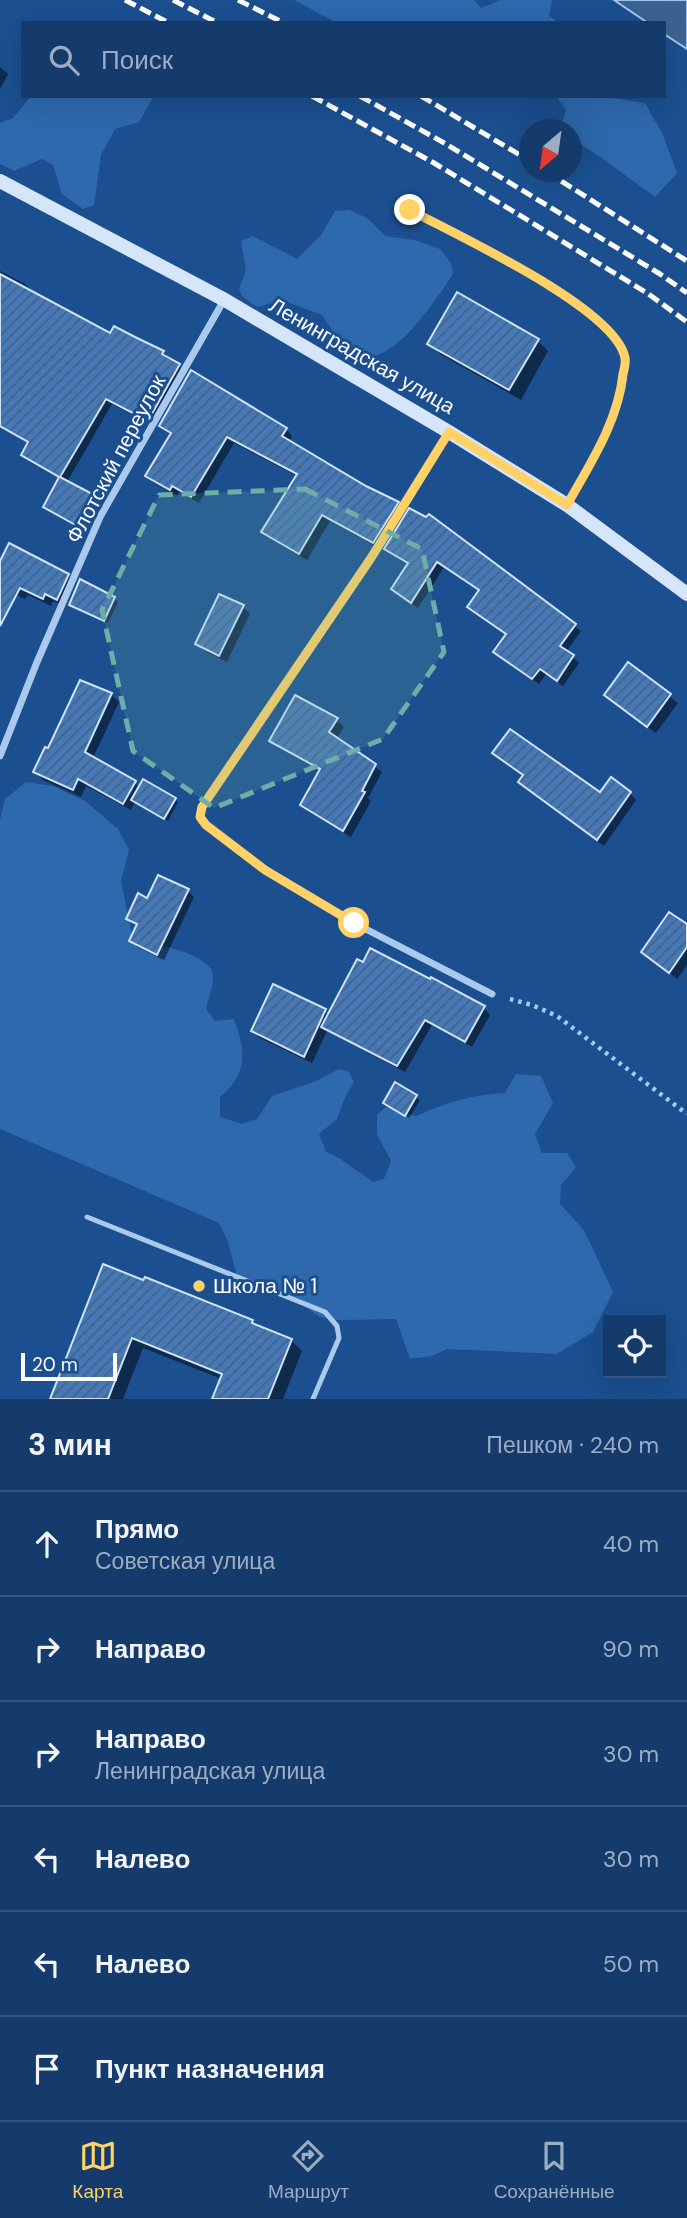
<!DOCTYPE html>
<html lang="ru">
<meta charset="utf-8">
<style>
:root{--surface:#143b6b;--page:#214673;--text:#f1f3f6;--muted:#9dadc1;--line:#33557e;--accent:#ffd166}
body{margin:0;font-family:"DM Sans",sans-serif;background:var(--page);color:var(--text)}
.controls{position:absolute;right:21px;bottom:21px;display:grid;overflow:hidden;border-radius:0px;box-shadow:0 7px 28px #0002}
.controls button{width:63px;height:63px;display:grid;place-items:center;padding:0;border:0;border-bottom:2px solid var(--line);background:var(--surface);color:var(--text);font:35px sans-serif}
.compass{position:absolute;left:519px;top:119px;width:63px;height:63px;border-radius:50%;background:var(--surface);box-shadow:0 7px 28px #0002;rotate:209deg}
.scale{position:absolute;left:21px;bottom:18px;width:96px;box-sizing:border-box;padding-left:7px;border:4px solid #fff;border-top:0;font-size:19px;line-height:24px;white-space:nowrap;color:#fff;-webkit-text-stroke:5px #1b4f8f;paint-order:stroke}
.stop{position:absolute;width:21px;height:21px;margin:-16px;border:5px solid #ffd166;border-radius:50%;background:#fff}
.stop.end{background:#ffd166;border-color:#fff;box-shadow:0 2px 7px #0008}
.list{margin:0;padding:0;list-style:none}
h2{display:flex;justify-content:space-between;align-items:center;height:91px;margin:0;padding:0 28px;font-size:30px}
h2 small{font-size:23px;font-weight:400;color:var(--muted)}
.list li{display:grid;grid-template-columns:46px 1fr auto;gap:21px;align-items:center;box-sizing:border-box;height:105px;padding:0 28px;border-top:2px solid var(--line)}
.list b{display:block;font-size:26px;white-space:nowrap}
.list p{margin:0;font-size:23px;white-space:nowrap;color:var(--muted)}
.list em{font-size:23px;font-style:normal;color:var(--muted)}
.icon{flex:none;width:38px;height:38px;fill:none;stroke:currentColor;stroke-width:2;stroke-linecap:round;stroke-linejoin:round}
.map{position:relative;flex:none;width:687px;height:1399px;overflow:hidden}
.search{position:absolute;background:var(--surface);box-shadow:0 7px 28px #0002;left:21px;right:21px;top:21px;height:77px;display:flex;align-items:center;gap:18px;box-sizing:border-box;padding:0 24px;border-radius:0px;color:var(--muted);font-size:26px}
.sheet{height:721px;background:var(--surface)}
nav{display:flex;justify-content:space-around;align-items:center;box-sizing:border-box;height:98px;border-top:2px solid var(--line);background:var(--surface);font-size:19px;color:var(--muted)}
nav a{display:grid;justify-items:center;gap:4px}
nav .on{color:var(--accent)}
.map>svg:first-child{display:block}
.green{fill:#2e69ad}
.water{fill:#3c6290;stroke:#9cc4f0;stroke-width:2}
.shadow{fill:#0007}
.building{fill:url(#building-hatch);stroke:#cfe3fa;stroke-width:2}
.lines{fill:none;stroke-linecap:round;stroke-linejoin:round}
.path{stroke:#a9c9ee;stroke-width:4.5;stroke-dasharray:3.5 5;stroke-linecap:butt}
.service{stroke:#a9c9ee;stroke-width:5}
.minor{stroke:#a9c9ee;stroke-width:7}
.secondary{stroke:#d6e6fa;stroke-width:14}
.rail{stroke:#fff;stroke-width:5;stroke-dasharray:12 5;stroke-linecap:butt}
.route{stroke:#ffd166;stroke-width:9}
.marked{fill:#6fada8;fill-opacity:0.2;stroke:#6fada8;stroke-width:5;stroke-dasharray:14 9;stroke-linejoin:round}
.poi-dot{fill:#ffd166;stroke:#1b4f8f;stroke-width:2.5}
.labels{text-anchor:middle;stroke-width:6;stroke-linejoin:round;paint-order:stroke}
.street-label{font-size:21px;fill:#fff;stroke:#1b4f8f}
.poi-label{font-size:21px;fill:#fff;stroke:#1b4f8f;text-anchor:start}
</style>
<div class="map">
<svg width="687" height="1399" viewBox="0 0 687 1399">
<defs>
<pattern id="building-hatch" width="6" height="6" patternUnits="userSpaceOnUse" patternTransform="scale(1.75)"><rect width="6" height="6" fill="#4478b7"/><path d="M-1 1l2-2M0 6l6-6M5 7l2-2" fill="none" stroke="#486282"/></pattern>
</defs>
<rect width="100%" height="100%" fill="#1b4f8f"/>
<g class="green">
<path d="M294,0H474L481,8L501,0H552L549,16L560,23H337Z"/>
<path d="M31,96H154L139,122L115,129L101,155L94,205L83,209L62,194L53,165L42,159L14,171L0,164V123L13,118Z"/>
<path d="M556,96H599L645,103L662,133L677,173L655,197L599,156L572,139V130L560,129L566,110Z"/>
<path d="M349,210L367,218L385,236L415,240L440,249L451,263L453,274C438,297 409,340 384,352C375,357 363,359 353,362L322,315L282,300L257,307L242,296L239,289L246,270L241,241L253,236L297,259L321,235L335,211Z"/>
<path d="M26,782L53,786L85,801L118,829L129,850L121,881L133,940C152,944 210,952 213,975C214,985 208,999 206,1009L215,1021L234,1019C246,1051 248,1074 220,1097V1117L242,1124L257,1119L272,1096L316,1081L339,1069L349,1072L354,1082L346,1095L337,1119L319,1134L326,1152L339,1158L373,1182L384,1179L391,1161L377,1134V1115L386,1107L416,1116C445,1103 474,1094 505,1093L516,1074L541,1076L553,1103L535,1134L542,1153H567L576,1167L561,1185L560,1204L584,1230L613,1292L593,1332L557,1354L447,1349L432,1356L410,1359L396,1319L338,1320L320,1317L286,1294L268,1293L237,1276L228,1242L219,1223L0,1129V820L5,799Z"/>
</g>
<path class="water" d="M614,0H687V49L664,34V23H648Z"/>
<g class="shadow">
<path d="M0,67L8,74L0,89Z"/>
<path d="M0,271L25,284L31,290L30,292L111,336L163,353L186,372L155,426L112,404L67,482L95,498L101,504L86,532L52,513L45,506L60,478L29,461L23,454L29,444L0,426Z"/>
<path d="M537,340L548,351L521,400L440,354L430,343Z"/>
<path d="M161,426L286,429L292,436L289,442L366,487L398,503L404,510L380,549L330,521L307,560L270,538L264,532L297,476L234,443L199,503L179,492L177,496L154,483L147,476L171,435Z"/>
<path d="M410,510L581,631L566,652L579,663L563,686L546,674L539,684L501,658L495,652L508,635L480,591L444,567L418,608L393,589L409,564L386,549Z"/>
<path d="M0,565L68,575L75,583L65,606L53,601L51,606L28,595L25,599L5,589L0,584Z"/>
<path d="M114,598L118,602L108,623L71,604Z"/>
<path d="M243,607L250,614L227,662L205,651L197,644Z"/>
<path d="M628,665L678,703L656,733L614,702Z"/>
<path d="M111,694L119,702L93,758L140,787L175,799L178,802L168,821L135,802L131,810L86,786L81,797L43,780L35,772L49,751Z"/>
<path d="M337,720L344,727L336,739L382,772L368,798L371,801L351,837L309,812L302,805L321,771L279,748L271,740Z"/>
<path d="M495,753L601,795L630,793L636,800L604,846L527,789L520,782L524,776Z"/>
<path d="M188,891L194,897L164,960L137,947L131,940L138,926L128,918L147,900Z"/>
<path d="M687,926V965L677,979L643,952Z"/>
<path d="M431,981L484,1008L490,1015L472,1047L432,1025L405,1072L327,1031L312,1063L260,1038L253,1031L274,987L329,1015Z"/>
<path d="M396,1084L420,1100L409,1118L385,1103Z"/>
<path d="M104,1266L252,1321L258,1327L291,1340L302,1351L283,1399H214L222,1379L143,1348L123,1399H52Z"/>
</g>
<g class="building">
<path d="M0,274L110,333L114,326L135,337L164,351L162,354L180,364L148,421L106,399L60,477L96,496L79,527L43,507L59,477L21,455L28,442L0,426Z"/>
<path d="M457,292L539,339L509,390L427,344Z"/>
<path d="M191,370L287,428L282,436L366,486L399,502L373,543L322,515L299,554L261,532L297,474L227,437L191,497L172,486L170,490L145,476L171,433L159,426Z"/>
<path d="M409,508L426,517L429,514L576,624L560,646L574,655L557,681L540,669L532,679L493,652L506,634L467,607L479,590L437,562L411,603L391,589L408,563L384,549Z"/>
<path d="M9,543L69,574L57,600L45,594L43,599L20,588L0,626V561Z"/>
<path d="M80,579L115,597L104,621L69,605Z"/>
<path d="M219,594L244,605L219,656L195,644Z"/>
<path d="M628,662L671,694L647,727L604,695Z"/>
<path d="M80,680L112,693L85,752L136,781L123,804L78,779L73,790L33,772L45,747L48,748Z"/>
<path d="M295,695L338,718L329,732L376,764L362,791L365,792L343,831L300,805L320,769L269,741Z"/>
<path d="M510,729L600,792L611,777L631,792L597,840L518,782L523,775L492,753Z"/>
<path d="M143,779L176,798L164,819L131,800Z"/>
<path d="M158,875L189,889L157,955L129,941L137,924L126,919L138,893L147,898Z"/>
<path d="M669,912L687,924V947L669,973L641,952Z"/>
<path d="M370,948L430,979L431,977L485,1006L465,1042L425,1020L397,1066L321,1027L357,959L363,962Z"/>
<path d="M273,984L326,1009L304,1057L251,1031Z"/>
<path d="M395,1082L417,1095L405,1116L383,1103Z"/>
<path d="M103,1264L143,1280L145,1277L253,1320L252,1323L292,1339L268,1399H212L222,1374L132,1338L108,1399H50Z"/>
</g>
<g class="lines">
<path class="path" d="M510,999L532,1005L557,1016L687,1114"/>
<g class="service">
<path d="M410,210C454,234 620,310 625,360C629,403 589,465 568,502"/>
<path d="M87,1217L325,1312L337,1326L339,1338L313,1399"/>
</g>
<g class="minor">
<path d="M449,432L371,558L202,807L200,817L206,825L265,870L354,923L492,994"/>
<path d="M0,756L37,662L100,517L224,300"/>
</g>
<path class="secondary" d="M0,181L225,300L449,432L567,505L687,594"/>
<g class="rail">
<path d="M125,0L169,23"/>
<path d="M173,0L218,23"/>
<path d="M238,0L284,23"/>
<path d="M312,96L434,163L647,293L687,322"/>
<path d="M360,96L446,144L660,274L687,293"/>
<path d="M421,96L530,161"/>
<path d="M547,172L687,261"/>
</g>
</g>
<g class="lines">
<path class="route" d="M354,923L265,870L206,825L200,817L202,807L371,558L449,432L567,505C590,464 618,422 623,374C624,370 626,363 625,358C616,308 456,235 410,210"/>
</g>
<path class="marked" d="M305,489L422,549L444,652L383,739L214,808L133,751L102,610L159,495Z"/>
<circle class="poi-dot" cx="199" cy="1286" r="7"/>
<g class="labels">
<g class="street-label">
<text transform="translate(362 356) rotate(30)" y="7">Ленинградская улица</text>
<text transform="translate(116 459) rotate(-62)" y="7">Флотский переулок</text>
</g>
<g class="poi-label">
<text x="213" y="1293">Школа № 1</text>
</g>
</g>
</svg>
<div class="controls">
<button><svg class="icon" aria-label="locate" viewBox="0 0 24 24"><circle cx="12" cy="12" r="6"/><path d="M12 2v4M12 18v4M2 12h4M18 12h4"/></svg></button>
</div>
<svg class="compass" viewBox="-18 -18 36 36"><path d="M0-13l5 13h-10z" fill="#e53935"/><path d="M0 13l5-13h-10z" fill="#9dadc1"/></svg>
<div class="scale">20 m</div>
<div class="stop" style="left:354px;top:923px"></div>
<div class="stop end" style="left:410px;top:210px"></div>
<div class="search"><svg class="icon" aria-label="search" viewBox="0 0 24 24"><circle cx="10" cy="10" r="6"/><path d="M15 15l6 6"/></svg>Поиск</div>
</div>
<section class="sheet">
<h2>3 мин<small>Пешком · 240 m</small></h2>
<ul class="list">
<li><svg class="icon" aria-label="ahead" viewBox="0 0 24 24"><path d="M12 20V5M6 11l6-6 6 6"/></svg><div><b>Прямо</b><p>Советская улица</p></div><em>40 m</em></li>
<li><svg class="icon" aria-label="right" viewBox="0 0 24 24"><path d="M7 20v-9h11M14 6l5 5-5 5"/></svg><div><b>Направо</b></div><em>90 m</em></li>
<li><svg class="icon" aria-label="right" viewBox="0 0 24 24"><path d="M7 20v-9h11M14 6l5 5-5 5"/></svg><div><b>Направо</b><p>Ленинградская улица</p></div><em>30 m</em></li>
<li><svg class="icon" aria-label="left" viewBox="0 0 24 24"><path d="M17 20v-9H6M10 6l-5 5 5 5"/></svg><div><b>Налево</b></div><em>30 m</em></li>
<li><svg class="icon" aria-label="left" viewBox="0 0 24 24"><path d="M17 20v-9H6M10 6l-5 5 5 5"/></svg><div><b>Налево</b></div><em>50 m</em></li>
<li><svg class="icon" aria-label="arrive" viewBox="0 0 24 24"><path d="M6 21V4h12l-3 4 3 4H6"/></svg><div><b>Пункт назначения</b></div></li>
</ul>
</section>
<nav>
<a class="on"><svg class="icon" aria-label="map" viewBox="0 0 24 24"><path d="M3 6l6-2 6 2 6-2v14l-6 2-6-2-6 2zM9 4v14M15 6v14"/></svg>Карта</a>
<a><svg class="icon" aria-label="directions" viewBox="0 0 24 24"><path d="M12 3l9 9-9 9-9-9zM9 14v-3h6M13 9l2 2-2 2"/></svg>Маршрут</a>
<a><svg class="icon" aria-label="saved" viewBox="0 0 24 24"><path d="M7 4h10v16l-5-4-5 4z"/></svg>Сохранённые</a>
</nav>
